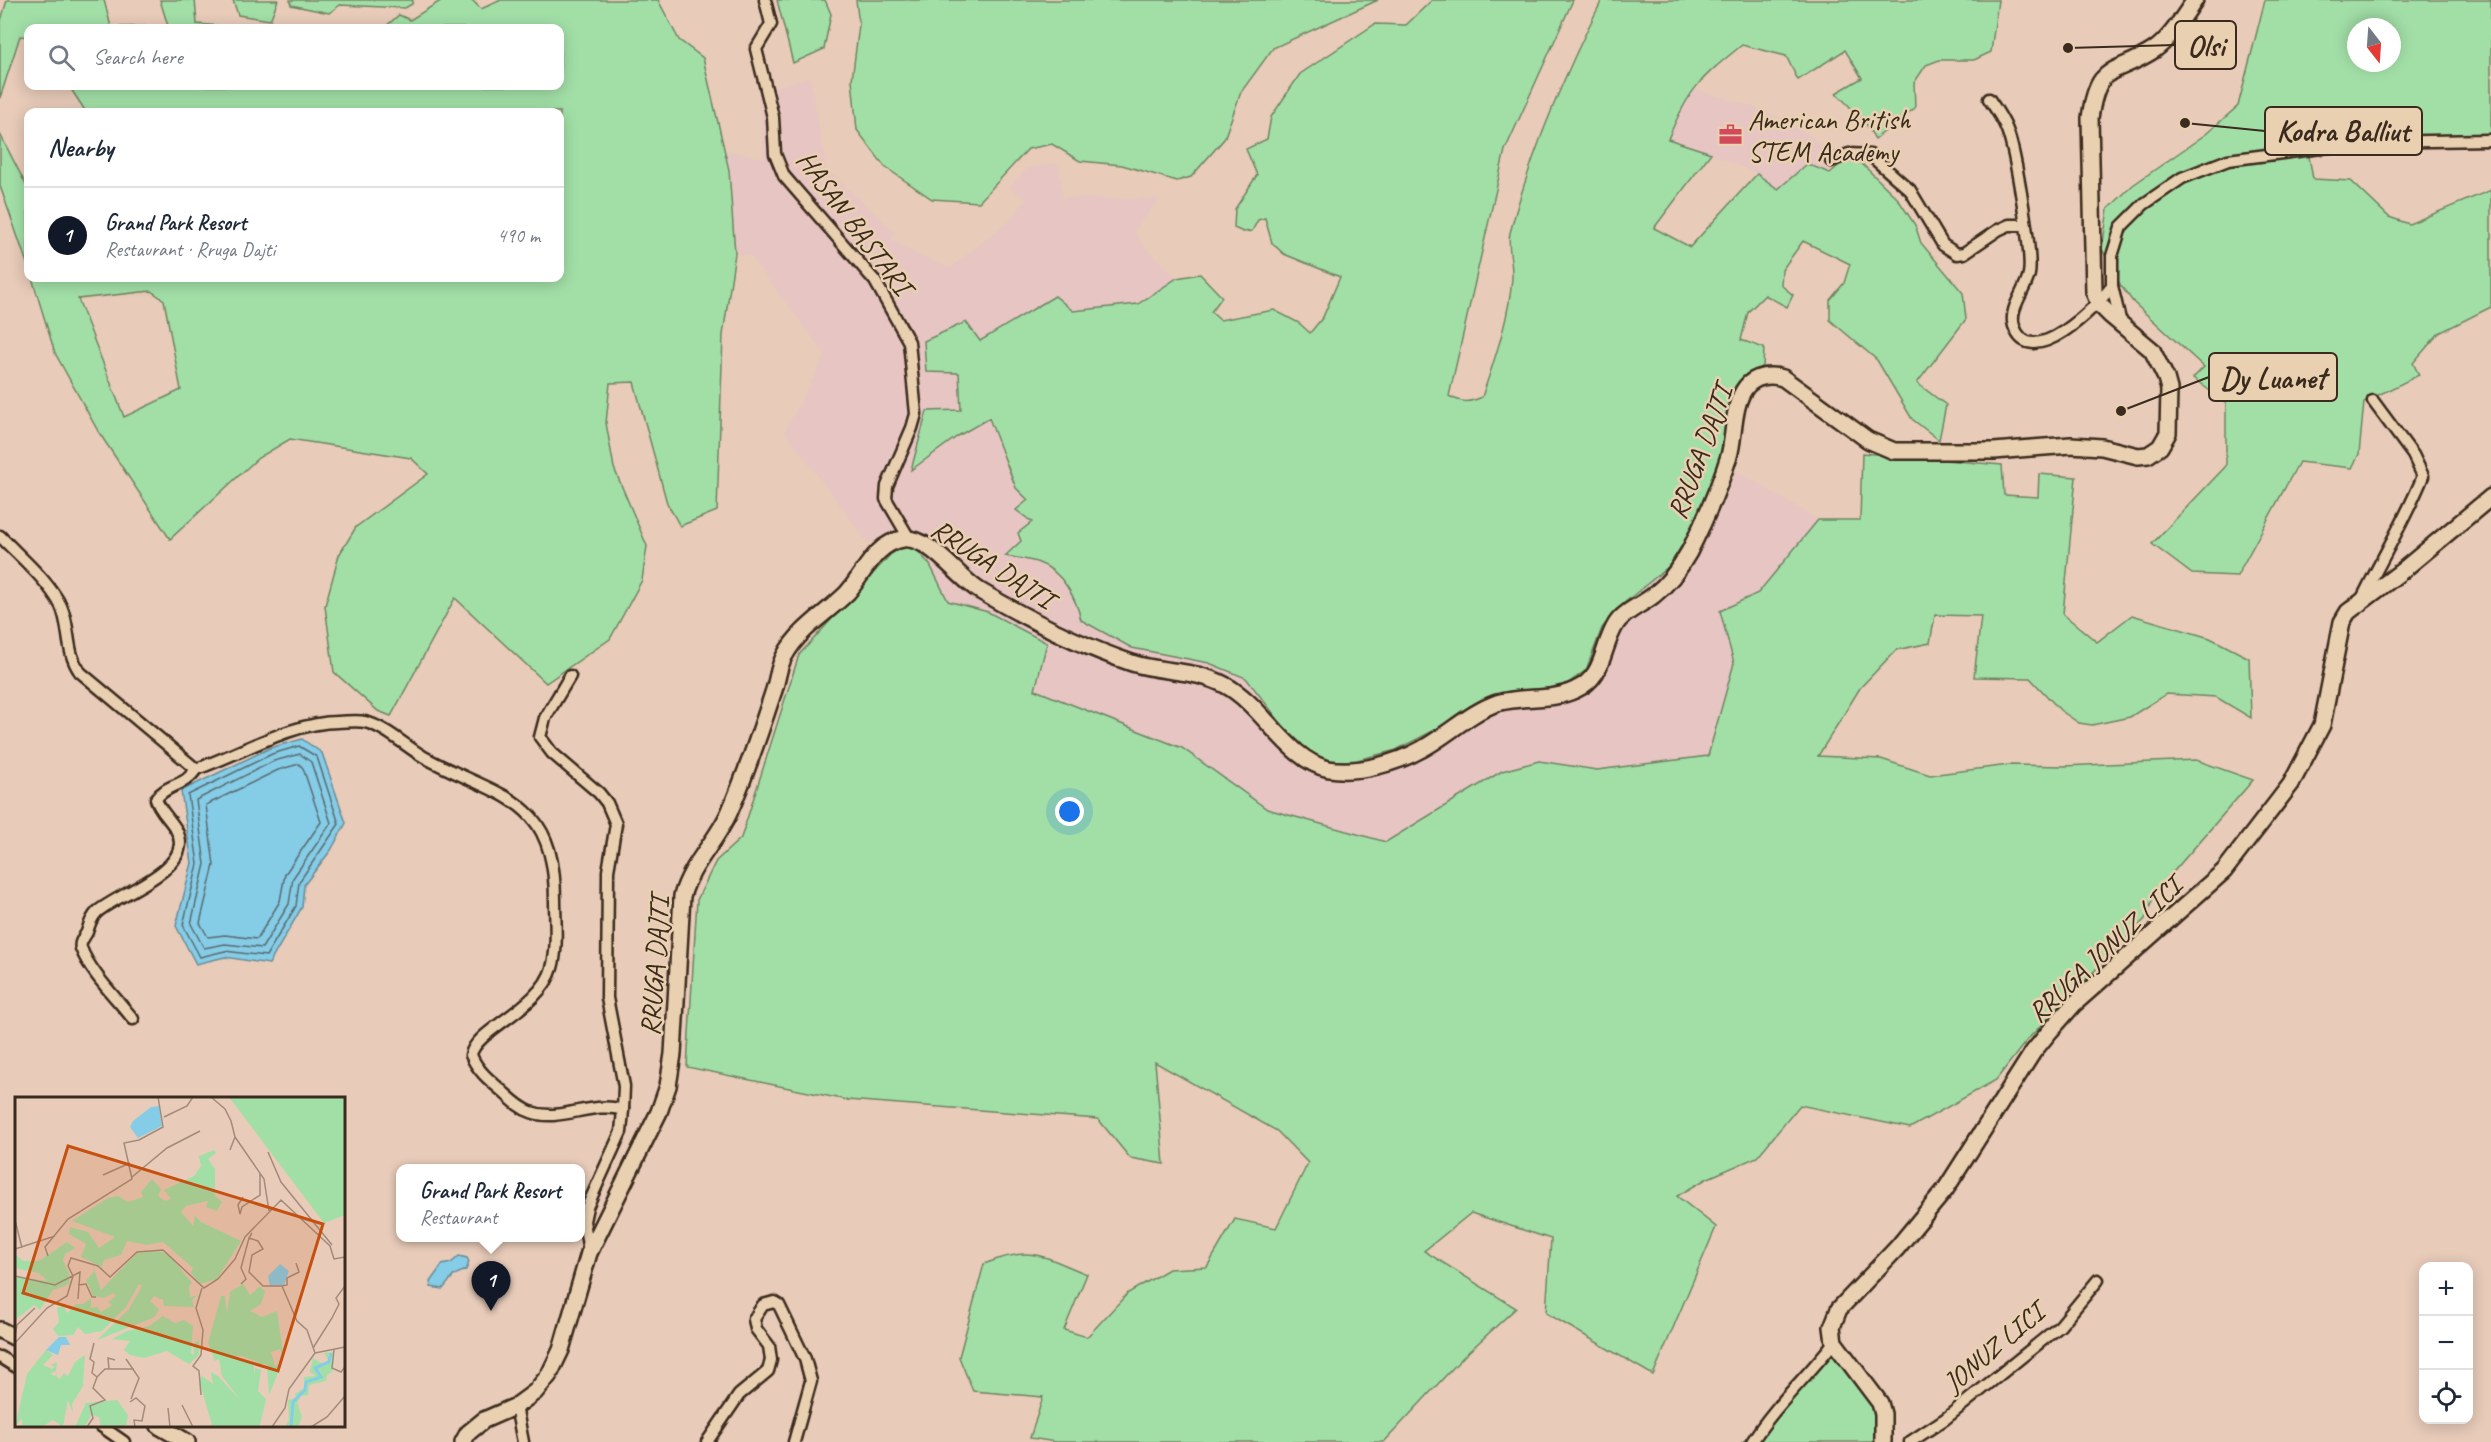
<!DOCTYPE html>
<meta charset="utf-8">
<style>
:root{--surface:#fff;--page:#f6f6f7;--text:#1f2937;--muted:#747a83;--line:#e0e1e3;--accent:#111827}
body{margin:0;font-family:Caveat,sans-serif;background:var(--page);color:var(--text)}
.controls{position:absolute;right:18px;bottom:18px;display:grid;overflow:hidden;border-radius:12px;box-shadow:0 3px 15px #0003}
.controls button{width:54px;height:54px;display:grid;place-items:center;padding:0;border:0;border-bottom:2px solid var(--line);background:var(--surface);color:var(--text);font:30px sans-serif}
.compass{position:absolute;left:2347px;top:18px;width:54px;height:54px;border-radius:50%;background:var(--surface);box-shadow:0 3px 15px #0003;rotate:163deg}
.you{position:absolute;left:1070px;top:812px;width:21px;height:21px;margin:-15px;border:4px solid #fff;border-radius:50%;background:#1a73e8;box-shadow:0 0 0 9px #1a73e833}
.badge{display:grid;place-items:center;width:39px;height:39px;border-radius:50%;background:var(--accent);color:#fff;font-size:20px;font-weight:700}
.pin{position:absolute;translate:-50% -50px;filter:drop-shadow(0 2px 3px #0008)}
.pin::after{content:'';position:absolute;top:32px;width:21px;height:18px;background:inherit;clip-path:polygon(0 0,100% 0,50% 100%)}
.popup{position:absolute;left:396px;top:1164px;width:189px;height:78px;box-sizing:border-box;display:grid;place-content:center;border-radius:12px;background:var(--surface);filter:drop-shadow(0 2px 4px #0005);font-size:20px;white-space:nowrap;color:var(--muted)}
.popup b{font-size:22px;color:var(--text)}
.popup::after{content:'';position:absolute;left:50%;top:100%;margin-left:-12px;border:12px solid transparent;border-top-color:var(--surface)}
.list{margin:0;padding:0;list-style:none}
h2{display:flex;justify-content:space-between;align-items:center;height:78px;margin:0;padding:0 24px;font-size:26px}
h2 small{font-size:20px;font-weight:400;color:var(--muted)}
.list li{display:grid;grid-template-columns:39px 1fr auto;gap:18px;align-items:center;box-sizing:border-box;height:96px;padding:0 24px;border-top:2px solid var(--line)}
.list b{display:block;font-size:22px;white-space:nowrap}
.list p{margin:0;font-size:20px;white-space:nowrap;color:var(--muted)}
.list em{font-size:20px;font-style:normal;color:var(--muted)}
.icon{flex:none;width:33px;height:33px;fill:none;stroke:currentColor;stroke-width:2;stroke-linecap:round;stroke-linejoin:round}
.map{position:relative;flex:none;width:2491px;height:1442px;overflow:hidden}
.search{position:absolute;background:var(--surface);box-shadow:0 3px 15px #0003;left:24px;top:24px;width:540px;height:66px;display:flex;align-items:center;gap:15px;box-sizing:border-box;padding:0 21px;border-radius:12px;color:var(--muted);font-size:22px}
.panel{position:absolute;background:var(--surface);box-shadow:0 3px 15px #0003;left:24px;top:108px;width:540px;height:174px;border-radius:12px}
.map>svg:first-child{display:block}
.built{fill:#e6c5c3}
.green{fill:#a2dfa7;stroke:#6e8462;stroke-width:1.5;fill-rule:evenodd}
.water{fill:#85cce7;stroke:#678b97;stroke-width:1.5}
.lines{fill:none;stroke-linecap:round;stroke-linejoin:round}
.shore{stroke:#596b6e;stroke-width:1.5}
.street-casing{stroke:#3b2a1e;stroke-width:15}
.secondary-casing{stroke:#3b2a1e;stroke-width:20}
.street{stroke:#e9d0b1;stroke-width:10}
.secondary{stroke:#e9d0b1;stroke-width:15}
.labels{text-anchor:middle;stroke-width:5;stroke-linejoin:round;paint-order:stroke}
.poi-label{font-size:28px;fill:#3b2a1e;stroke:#e9d0b1;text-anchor:start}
.street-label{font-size:28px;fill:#3b2a1e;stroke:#e9d0b1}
.inset-river{fill:none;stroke:#85cce7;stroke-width:3}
.inset-road{fill:none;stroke:#a38b7b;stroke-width:1.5}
.view{fill:#c55010;fill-opacity:0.15;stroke:#c55010;stroke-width:3}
.inset-edge{fill:none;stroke:#3b2a1e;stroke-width:3}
.leader{fill:none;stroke:#3b2a1e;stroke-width:2}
.callout-dot{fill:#3b2a1e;stroke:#e9d0b1;stroke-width:2}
.callout{fill:#e9d0b1;stroke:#3b2a1e;stroke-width:2}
.callout-label{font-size:30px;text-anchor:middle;font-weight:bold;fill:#3b2a1e}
</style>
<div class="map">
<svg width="2491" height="1442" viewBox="0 0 2491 1442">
<rect width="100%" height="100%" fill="#e8cbb9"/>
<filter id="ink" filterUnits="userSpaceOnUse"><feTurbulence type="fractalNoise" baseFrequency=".0167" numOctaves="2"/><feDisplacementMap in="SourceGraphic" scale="12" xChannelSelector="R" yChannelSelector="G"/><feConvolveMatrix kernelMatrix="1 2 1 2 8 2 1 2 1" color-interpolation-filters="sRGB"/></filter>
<g filter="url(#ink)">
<g class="built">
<path d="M810,77L826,169L895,232L891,240L917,255L951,268L1008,222L1027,200L1010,187L1027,169L1058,163L1062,198L1159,199L1134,230L1145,248L1177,278L1138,304L1073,311L1055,296L980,341L959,373L961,410L912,469L989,418L1016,488L1028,500L1016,510L1033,522L1018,533L1021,541L1006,556L1040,563L1054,574L1076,599L1081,620L1132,648L1209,663L1246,678L1295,741L1333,762L1357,760L1415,742L1485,704L1508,695L1564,686L1586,670L1602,628L1624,603L1669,566L1713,487L1717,466L1740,473L1818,520L1758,593L1720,611L1734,663L1708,756L1597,770L1539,761L1518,766L1502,771L1386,842L1267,809L1182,748L1035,690L988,612L948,601L930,565L915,548L868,542L785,431L826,355L751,256L735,253L729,170L725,151L765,158L758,93Z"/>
<path d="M1693,89L1762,110L1788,123L1812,138L1833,157L1826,172L1807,165L1778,189L1757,174L1711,153L1667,139L1683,102Z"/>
</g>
<g class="green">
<path d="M7,0H104L111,27L168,26L160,0H195L197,24L245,28H28V37L20,36L0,98V24Z"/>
<path d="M233,0H278L270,20L238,15Z"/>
<path d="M290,0H413L412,4L405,8L340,5L329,13L291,5Z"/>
<path d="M442,0H472L481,9L501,0H658L679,40L703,58L729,170L735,253L723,335L717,511L680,526L667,503L634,382L610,383L606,423L614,468L647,546L642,580L610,639L546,683L455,598L391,716L378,711L334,672L325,606L339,555L356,527L428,474L411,458L290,439L258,458L170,539L98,431L55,353L32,278H560V112H86L69,86H560V28H384L399,15L410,20ZM151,291L164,300L181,390L124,417L78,299Z"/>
<path d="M777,0H825L831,14L824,49L793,63Z"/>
<path d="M856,0H1378L1273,48L1241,92L1224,139L1191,177L1177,181L1122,165L1080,161L1052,144L1028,149L979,202L932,199L885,167L857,130L852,80L859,25Z"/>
<path d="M1432,0H1573L1505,150L1449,396C1462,403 1469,403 1482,397C1495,358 1509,319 1512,278C1513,263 1507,247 1510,233C1531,153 1565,73 1602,0H1998L1991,52L1974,60H1939L1926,65L1914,83L1915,108L1875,139L1865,122L1836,93L1862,78L1845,50L1798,80L1786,56L1742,45C1700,79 1689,88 1668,139L1711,153L1654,228L1690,247L1757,174L1778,189L1807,164L1830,173L1844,161L1860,162L1898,199L1915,225L1921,243L1963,293L1966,319L1917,383L1946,405L1939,440L1912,419L1877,360L1830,320V300L1844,283L1850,264L1803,241L1782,270L1781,285L1793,295L1787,307L1765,295L1748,312L1741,340L1764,348L1763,366L1734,390L1713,487L1698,520L1669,566L1624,603L1602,628L1586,670L1564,686L1508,695L1485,704L1396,750L1357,760L1333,762L1317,759L1295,741L1246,678L1209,663L1132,648L1081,620C1076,598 1062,571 1039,563C1029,559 1016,558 1005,556L1021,541L1018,533L1032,522L1016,510L1028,500L1016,488L989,418L958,436L911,470L927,411L961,410L959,373L926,372L924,341L966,322L980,341L1055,296L1073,311L1138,304L1177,278L1200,274L1222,297L1211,312L1220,320L1274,310L1299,323L1310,333L1323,317L1340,277L1284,254L1272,243L1265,218L1258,220L1252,231L1243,232L1234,228L1235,209L1257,175L1246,149L1267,139L1271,117L1300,74L1375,24L1406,25Z"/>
<path d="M2265,0H2491V140L2308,151L2313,179L2351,181L2389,217L2409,224L2491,190V307L2439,333L2413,363L2419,375L2364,402L2359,454L2352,468L2299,462L2237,576L2192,574L2152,544L2226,466V403L2193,378L2204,367L2134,303L2121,286L2102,249L2108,209L2133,185L2206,134L2238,106ZM2356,27H2392V63H2356Z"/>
<path d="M0,134L28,189V266L0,186Z"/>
<path d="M1862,453L2002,465L2004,495L2038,497L2039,474L2076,477L2063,614L2097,642L2132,615L2210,638L2249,658L2251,718L2216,697L2166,694L2130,717L2092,725L2079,723L2060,710L2030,678L1974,677L1981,616L1935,615L1930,643L1896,650L1860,688L1818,756L1881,759L1930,775L2009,765L2064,766L2196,760L2253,780L2155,893L2145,919L2027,1040L1996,1080L1910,1128L1800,1105L1757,1157L1706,1179L1677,1196L1716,1227L1653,1375L1546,1313L1551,1239L1471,1213L1424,1251L1516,1308L1464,1356L1384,1442H1056L1030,1438L1043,1397L973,1391L959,1357L984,1264C1033,1245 1041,1256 1087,1274L1064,1330L1087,1337L1128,1293L1169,1269L1207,1267L1235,1219L1276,1228L1308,1163L1277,1131L1155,1062L1164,1164L1130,1158L1098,1119L847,1100L687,1067L697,900L716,861L741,838L799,655L890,555L902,547L915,548L930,565L948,601L988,612L1047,643L1035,690L1182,748L1267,809L1386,842L1502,771L1539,761L1597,770L1708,756L1734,663L1720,611L1758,593L1818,520H1860Z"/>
<path d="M1831,1352L1873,1404L1876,1418L1874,1442H1743Z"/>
</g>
<g class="water">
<path d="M302,739L322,753L346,823L331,850L304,885L302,907L269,964L225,957L196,964L176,926L192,863L181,791L270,748Z"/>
<path d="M459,1256L467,1258L469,1262L466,1270L454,1275L443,1289L431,1287L430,1282L442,1265L451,1263Z"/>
</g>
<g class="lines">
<g class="shore">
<path d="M299,746L317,757L339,824L299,882L296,906L266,956L225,951L200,957L183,925L198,864L188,795L272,754Z"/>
<path d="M300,754L311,762L331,823L293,878L289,904L262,948L225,944L204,948L191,924L205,864L196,800L274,761Z"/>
<path d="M299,764L303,768L321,822L285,874L280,901L257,939L225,935L208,937L200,923L214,865L206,805L278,770Z"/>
</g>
<defs>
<g id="street">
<path d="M765,0L771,24L756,49L773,117L775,154L784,176L875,281L909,342L916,414L912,428L887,486L886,499L909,538"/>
<path d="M1989,99C1996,109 2003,119 2007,130C2015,150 2033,255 2029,274C2026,290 2008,309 2014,326C2030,375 2099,304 2112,286"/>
<path d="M1831,161L1849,154L1870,155L1910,190L1943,245L1957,254L1964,253L1998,230L2009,225H2024"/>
<path d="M2121,324L2112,286V256L2121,227L2144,204L2182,178L2228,160L2368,142L2491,140"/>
<path d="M0,536C20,557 48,580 61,606C71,628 65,651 80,672L196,769"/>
<path d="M2361,601C2381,559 2406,519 2423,476L2413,455L2373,401"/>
<path d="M570,676L545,718L540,737L552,753L599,793L607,803L616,824L608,871L607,998L624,1086L623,1110"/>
<path d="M196,769C240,754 292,722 338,722C346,722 357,720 365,722C386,727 405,746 424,757C500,799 555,795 555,900C555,921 558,948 552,968C541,1008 475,1030 471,1055C477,1070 489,1080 501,1090C510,1098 519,1108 531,1112C560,1123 593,1100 623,1110L621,1132L587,1207L584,1221L589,1252"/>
<path d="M133,1019C118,1000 89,971 81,948C79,942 84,938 87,932C89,925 92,917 97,912C118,894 180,874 180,843C180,826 160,814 156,799C166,784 185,787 196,769"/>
<path d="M0,1357L16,1367"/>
<path d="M516,1406L523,1442"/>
<path d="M101,1426L124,1442"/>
<path d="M707,1442L739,1395L768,1371L771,1360L769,1346L756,1329L754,1319L763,1305L774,1302L779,1305L805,1359L811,1381L794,1442"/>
<path d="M1752,1442C1775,1405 1808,1376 1834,1342"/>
<path d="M1910,1442L1945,1419L2060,1326L2098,1280"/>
</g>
<g id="secondary">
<path d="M0,1330L16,1338"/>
<path d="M159,1426L187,1442"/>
<path d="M463,1442L468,1433L484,1420L516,1406L535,1392L549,1375L561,1350L589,1253L659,1112L668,1086L673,1054L682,896C691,864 716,842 729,813C746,774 760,733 773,693C778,680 778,666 785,655C800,628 826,614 847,593C864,574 875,543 903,539C930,536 958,578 980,591C1029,620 1079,645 1132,663C1163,673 1195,669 1225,685C1263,705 1288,761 1329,769C1358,774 1397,763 1422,749C1448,735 1469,713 1497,703C1523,695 1550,702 1575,690C1605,677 1601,648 1616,624C1624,611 1642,605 1654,595C1668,584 1680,568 1689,552C1704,522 1719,488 1729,456C1735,435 1732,405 1746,387C1755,376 1770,374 1783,378L1868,440L1894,451H1994L2071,445L2102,447L2138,456L2148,455L2160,447L2168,433L2169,389L2166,378L2152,350L2110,315L2099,304L2094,292L2090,118C2098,61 2114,76 2154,50C2171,38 2183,17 2195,0"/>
<path d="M1883,1442V1414L1880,1403L1834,1342L1832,1327L1839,1309L1897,1248L1945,1190L2033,1052L2050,1031L2073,1005L2224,871L2291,784L2322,725L2342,622L2348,612L2402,571L2491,497"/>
</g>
</defs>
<use href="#street" class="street-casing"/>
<use href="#secondary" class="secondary-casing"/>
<use href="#street" class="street"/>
<use href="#secondary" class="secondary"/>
</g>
</g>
<defs>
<symbol id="office-bare" viewBox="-9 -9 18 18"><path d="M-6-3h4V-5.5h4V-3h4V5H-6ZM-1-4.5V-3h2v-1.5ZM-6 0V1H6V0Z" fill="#d1495b" stroke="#e9d0b1" stroke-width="2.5" paint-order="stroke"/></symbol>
</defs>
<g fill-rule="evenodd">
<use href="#office-bare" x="1714" y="118" width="33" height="33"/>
</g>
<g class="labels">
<g class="poi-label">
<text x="1748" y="129">American British<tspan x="1748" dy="32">STEM Academy</tspan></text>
</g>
<g class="street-label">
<text transform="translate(855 222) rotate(53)" y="10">HASAN BASTARI</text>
<text transform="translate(1699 452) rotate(-70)" y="10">RRUGA DAJTI</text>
<text transform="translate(993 563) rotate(33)" y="10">RRUGA DAJTI</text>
<text transform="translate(2104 949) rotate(-43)" y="10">RRUGA JONUZ LICI</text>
<text transform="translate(654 966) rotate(-86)" y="10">RRUGA DAJTI</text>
<text transform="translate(1993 1347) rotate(-40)" y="10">JONUZ LICI</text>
</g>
</g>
<g transform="translate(15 1097)">
<rect width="330" height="330" fill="#e8cbb9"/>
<path d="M214,0H330V118L309,126ZM199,53L201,56L193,62L200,72V99L207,105L202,114L191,110L193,104L171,109L166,115L178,129L180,119L186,125L226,144L202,182L185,187L176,176L178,171L148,145L132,148L112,144L106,158L89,163L87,170L66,160L71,147L54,137L55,130L73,135L84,151L100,140L57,124L93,101L103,99L113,105L128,100L126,95L137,82L146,92L143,99L150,104L156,102L149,93L179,79L186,69L184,59ZM52,145L60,151L50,157L48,163L55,179L54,187L38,193L25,213L19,208L0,223V179L32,184L24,176L0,171V157L8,164H24ZM144,154L154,158L177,186L174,189L175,200L184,198L177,202L179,210L149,209L148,203L139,199L135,204L144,212L140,220L82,243L114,212L127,189L124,187L111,210L87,234L70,237L63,230L58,238L43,239L38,232L44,225L42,210H49L52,216L61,207H68L76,201V211L82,210L86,215L97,208L93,205L101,199L98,196L89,201L78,199L71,183L79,175L78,169L86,193L122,156ZM228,187L235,198L245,189L250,195L246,207L235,214L247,220L262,214L269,262L265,252L256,255L260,269L267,266L254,298L252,268L247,266L246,271L243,265L226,259L216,260L239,265V278L240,271L246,273L243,294L251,302L247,320L244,330H193L197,328L184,283L187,279L198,287L196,275L203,279L225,303L207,279L204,262L200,264L193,246L206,199H210L212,216L215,195ZM148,219L160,226L169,223L178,229L176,256L179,258L178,247L184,243V258L174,267L152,254L129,261L115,258L109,253L115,244L97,242L112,234L134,229ZM31,253L38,258L28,268L37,272L40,270L36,268L42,265L41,274L35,277L40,279L43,273L41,279L45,282L49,276L53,279L60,265L70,258L68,289L57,307L58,316L53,303L48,330L38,323L27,330H7V321L0,330L12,277ZM319,255L318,274L312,278L311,284L294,288L293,298L286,299L282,306L287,320L283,330H270L274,323L273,303L281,301L280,297L289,291V280L301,279L295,275L298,261L308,267L313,263L309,256ZM102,303L113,318L111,329L86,330L84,320L76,318L70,330H60L71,306Z" fill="#a2dfa7"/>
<path d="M144,9L147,29L123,41L115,30L118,24L136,10ZM265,167L274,174L269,188L255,189L253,179ZM44,240H51L55,248H46L43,258L31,253Z" fill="#85cce7"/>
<path class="inset-river" d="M276,330L278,305L290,293L291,285L306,280L300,271L314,265L316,256"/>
<path class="inset-road" d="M196,0L210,12L216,24L220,40L215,53M149,20L172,9L178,0M220,40L249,82L254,114M253,55L266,85L317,148M88,78L115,66M117,80L152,51L185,34M228,100L223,108L225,117L227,110L245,98V76M0,123L7,151M237,136L234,141L243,144L248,152L237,158L234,175L248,189H267M0,152L40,139M33,159L30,150L53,122L117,82L109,46L124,43L148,30L143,0M0,179L40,188L65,175L63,202M226,187L231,182L226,171L234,141M63,188L71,187L77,200H81M267,189L282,224L292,233L300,256M267,189L272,188V181L284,175L281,166M0,239L2,228L20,211M0,246L32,211L52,199L58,179L53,169L56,161L83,169L95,180L122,155L148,153L189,191L203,182L220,162L230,140L266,103L315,149L319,162L330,160M298,251L317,221L324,207L321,201L330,189M319,253L317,271L326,275L330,270M300,256L330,250M111,262L124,281L116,302M94,272L93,261L100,263M82,280L90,272H119M186,298L184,274L178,269L186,258L188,233L181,211L187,191M115,305L121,301L130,309L127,324L119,323L120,330M167,308L178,330M153,311L155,330M72,330L78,321L75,309L90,303L78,291L82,280L77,276L79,265L75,262L79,246M257,330L270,311L274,292L300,256M296,330L312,320L330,299"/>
<path class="view" d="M53,49L308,127L263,274L8,196Z"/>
<rect width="330" height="330" class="inset-edge"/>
</g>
<path class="leader" d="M2068 48L2175 45M2185 123L2265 131M2121 411L2209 377"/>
<g class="callout-dot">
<circle cx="2068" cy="48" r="6"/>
<circle cx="2185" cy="123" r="6"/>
<circle cx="2121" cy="411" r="6"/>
</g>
<g class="callout">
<rect x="2175" y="21" width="61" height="48" rx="6"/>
<rect x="2265" y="107" width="157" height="48" rx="6"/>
<rect x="2209" y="353" width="128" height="48" rx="6"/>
</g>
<g class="callout-label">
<text x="2206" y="56">Olsi</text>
<text x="2343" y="141">Kodra Balliut</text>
<text x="2273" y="388">Dy Luanet</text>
</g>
</svg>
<div class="controls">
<button>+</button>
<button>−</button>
<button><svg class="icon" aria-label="locate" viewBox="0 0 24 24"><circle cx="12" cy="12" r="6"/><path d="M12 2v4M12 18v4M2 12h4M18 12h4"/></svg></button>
</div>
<svg class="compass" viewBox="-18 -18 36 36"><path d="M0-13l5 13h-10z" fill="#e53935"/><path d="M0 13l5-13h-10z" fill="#747a83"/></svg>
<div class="you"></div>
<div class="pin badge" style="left:491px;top:1311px">1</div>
<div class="popup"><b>Grand Park Resort</b>Restaurant</div>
<div class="search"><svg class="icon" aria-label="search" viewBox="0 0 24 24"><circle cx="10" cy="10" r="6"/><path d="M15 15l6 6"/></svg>Search here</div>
<section class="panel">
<h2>Nearby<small></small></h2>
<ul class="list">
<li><span class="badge">1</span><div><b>Grand Park Resort</b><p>Restaurant · Rruga Dajti</p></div><em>490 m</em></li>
</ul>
</section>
</div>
